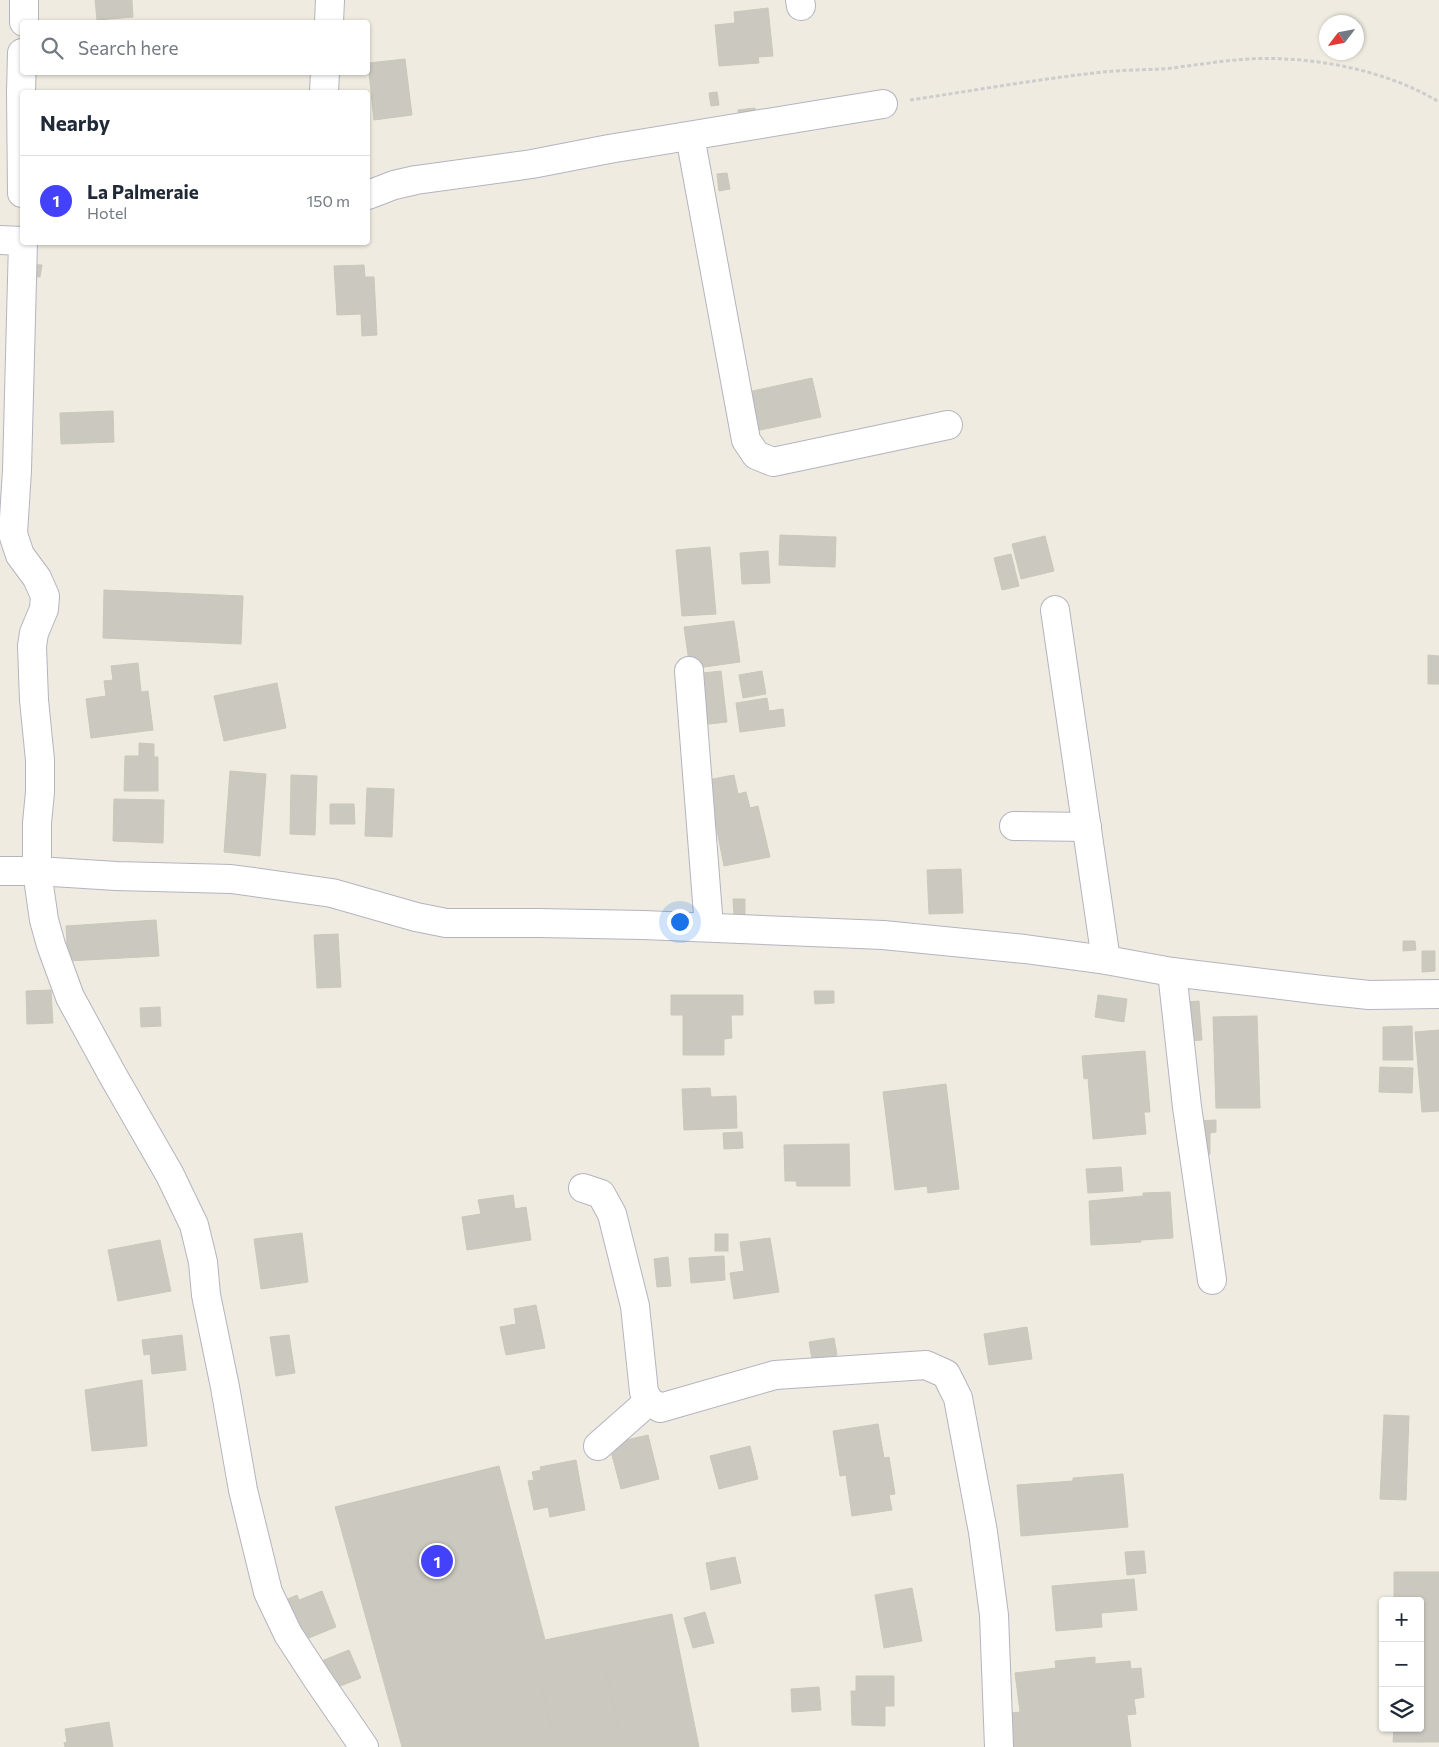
<!DOCTYPE html>
<meta charset="utf-8">
<style>
:root{--surface:#fff;--page:#f6f6f7;--text:#1f2937;--muted:#747a83;--line:#e0e1e3;--accent:#4342fa}
body{margin:0;font-family:Commissioner,sans-serif;background:var(--page);color:var(--text)}
.controls{position:absolute;right:15px;bottom:15px;display:grid;overflow:hidden;border-radius:5px;box-shadow:0 1px 4px #0004}
.controls button{width:45px;height:45px;display:grid;place-items:center;padding:0;border:0;border-bottom:1px solid var(--line);background:var(--surface);color:var(--text);font:25px sans-serif}
.compass{position:absolute;left:1319px;top:15px;width:45px;height:45px;border-radius:50%;background:var(--surface);box-shadow:0 1px 4px #0004;rotate:238deg}
.you{position:absolute;left:679px;top:921px;width:18px;height:18px;margin:-12px;border:4px solid #fff;border-radius:50%;background:#1a73e8;box-shadow:0 0 0 8px #1a73e833}
.badge{display:grid;place-items:center;width:32px;height:32px;border-radius:50%;background:var(--accent);color:#fff;font-size:16px;font-weight:700}
.pin{position:absolute;translate:-50% -50%;border:2px solid #fff;box-shadow:0 1px 5px #0006}
.list{margin:0;padding:0;list-style:none}
h2{display:flex;justify-content:space-between;align-items:center;height:65px;margin:0;padding:0 20px;font-size:21px}
h2 small{font-size:16px;font-weight:400;color:var(--muted)}
.list li{display:grid;grid-template-columns:32px 1fr auto;gap:15px;align-items:center;box-sizing:border-box;height:90px;padding:0 20px;border-top:1px solid var(--line)}
.list b{display:block;font-size:19px;white-space:nowrap}
.list p{margin:0;font-size:16px;white-space:nowrap;color:var(--muted)}
.list em{font-size:16px;font-style:normal;color:var(--muted)}
.icon{flex:none;width:28px;height:28px;fill:none;stroke:currentColor;stroke-width:2;stroke-linecap:round;stroke-linejoin:round}
.map{position:relative;flex:none;width:1439px;height:1747px;overflow:hidden}
.search{position:absolute;background:var(--surface);box-shadow:0 1px 4px #0004;left:20px;top:20px;width:350px;height:55px;display:flex;align-items:center;gap:12px;box-sizing:border-box;padding:0 18px;border-radius:5px;color:var(--muted);font-size:19px}
.panel{position:absolute;background:var(--surface);box-shadow:0 1px 4px #0004;left:20px;top:90px;width:350px;height:155px;border-radius:5px}
.map>svg:first-child{display:block}
.building{fill:#cbc9bf;stroke:#cac8ba}
.lines{fill:none;stroke-linecap:round;stroke-linejoin:round}
.minor-casing{stroke:#b4b4c1;stroke-width:30}
.path{stroke:#cdcdcd;stroke-width:3;stroke-dasharray:4 2.5;stroke-linecap:butt}
.minor{stroke:#fff;stroke-width:28}
</style>
<div class="map">
<svg width="1439" height="1747" viewBox="0 0 1439 1747">
<rect width="100%" height="100%" fill="#efebe0"/>
<g class="building">
<path d="M95,0H132L133,17L97,20Z"/>
<path d="M768,8L773,56L758,57L759,63L719,66L715,25L735,23L734,12Z"/>
<path d="M405,59L412,115L374,120L368,63Z"/>
<path d="M717,92L719,105L711,106L709,93Z"/>
<path d="M755,108L756,120L739,121L738,110Z"/>
<path d="M727,173L730,189L719,191L717,174Z"/>
<path d="M26,264L42,265L40,277L25,276Z"/>
<path d="M364,265L365,277H374L377,335L362,336L361,314L337,315L334,266Z"/>
<path d="M812,378L821,417L756,431L748,392Z"/>
<path d="M113,411L114,442L61,444L60,413Z"/>
<path d="M780,535L836,537L835,567L779,565Z"/>
<path d="M1045,536L1054,571L1021,579L1012,544Z"/>
<path d="M710,547L716,614L682,616L676,550Z"/>
<path d="M768,551L770,583L742,584L740,553Z"/>
<path d="M1011,554L1019,586L1002,590L994,558Z"/>
<path d="M104,590L243,596L241,644L103,638Z"/>
<path d="M734,621L740,662L690,669L684,627Z"/>
<path d="M1428,655L1439,656V684H1428Z"/>
<path d="M138,663L141,692L148,691L153,730L91,738L86,699L106,696L104,681L113,680L111,666Z"/>
<path d="M721,671L727,722L691,726L685,675Z"/>
<path d="M762,671L766,694L743,698L739,675Z"/>
<path d="M277,683L286,728L224,741L214,696Z"/>
<path d="M767,698L769,711L783,709L785,726L740,732L736,703Z"/>
<path d="M139,743L154,744V757H158V791H124L125,756H139Z"/>
<path d="M230,771L266,774L260,856L224,852Z"/>
<path d="M291,775L317,776L315,835L290,834Z"/>
<path d="M734,775L738,794L746,792L750,808L758,806L770,857L724,866L707,780Z"/>
<path d="M367,788L394,789L392,837L365,836Z"/>
<path d="M114,799L164,800L163,843L113,841Z"/>
<path d="M330,804H354L355,824H330Z"/>
<path d="M961,869L963,913L929,914L927,870Z"/>
<path d="M733,899H745V914L734,915Z"/>
<path d="M156,920L159,956L68,961L66,926Z"/>
<path d="M338,934L341,987L317,988L314,935Z"/>
<path d="M1403,941H1415L1416,950L1403,951Z"/>
<path d="M1422,951H1435V971L1422,972Z"/>
<path d="M51,990L53,1023L27,1024L26,991Z"/>
<path d="M814,991H834V1003L815,1004Z"/>
<path d="M671,995H743V1015H731L732,1038L724,1039V1055H683V1015H671Z"/>
<path d="M1098,995L1127,999L1124,1022L1095,1017Z"/>
<path d="M1199,1001L1202,1040L1177,1042L1173,1003Z"/>
<path d="M160,1007L161,1026L141,1027L140,1008Z"/>
<path d="M1257,1016L1260,1108H1216L1213,1017Z"/>
<path d="M1412,1026L1413,1060H1383V1027Z"/>
<path d="M1439,1030V1111L1422,1112L1415,1032Z"/>
<path d="M1145,1051L1150,1112H1144L1146,1134L1093,1139L1088,1078L1084,1079L1082,1056Z"/>
<path d="M1380,1067L1413,1068L1412,1093L1379,1092Z"/>
<path d="M946,1084L959,1189L928,1193L927,1186L895,1190L883,1092Z"/>
<path d="M710,1088L711,1097L736,1096L737,1128L684,1130L682,1089Z"/>
<path d="M1216,1120V1132L1210,1133V1154L1194,1155L1193,1121Z"/>
<path d="M742,1132L743,1148L724,1149L723,1133Z"/>
<path d="M849,1144L850,1186H797L796,1181H785L784,1145Z"/>
<path d="M1121,1167L1123,1191L1088,1193L1086,1169Z"/>
<path d="M1170,1192L1173,1238L1141,1240V1242L1091,1245L1089,1201L1143,1196V1193Z"/>
<path d="M513,1195L515,1209L526,1207L531,1240L467,1250L462,1217L481,1214L478,1200Z"/>
<path d="M302,1233L308,1282L261,1289L254,1239Z"/>
<rect x="715" y="1234" width="13" height="17"/>
<path d="M770,1238L779,1292L734,1299L730,1273L744,1271L740,1242Z"/>
<path d="M160,1240L171,1291L118,1301L108,1250Z"/>
<path d="M724,1256L725,1280L691,1283L689,1258Z"/>
<path d="M668,1257L671,1286L657,1287L654,1259Z"/>
<path d="M536,1305L545,1348L506,1355L500,1327L516,1324L514,1309Z"/>
<path d="M1027,1327L1032,1359L989,1365L984,1334Z"/>
<path d="M182,1335L186,1370L152,1374L150,1354L144,1355L142,1340Z"/>
<path d="M289,1335L295,1373L276,1376L270,1337Z"/>
<path d="M834,1338L837,1355L812,1359L809,1342Z"/>
<path d="M142,1380L147,1446L92,1451L85,1390Z"/>
<path d="M1384,1415L1409,1416L1406,1500L1380,1499Z"/>
<path d="M878,1424L884,1458L889,1457L895,1494L889,1495L892,1510L852,1516L846,1475L840,1476L833,1431Z"/>
<path d="M648,1435L659,1479L621,1489L609,1444Z"/>
<path d="M750,1446L758,1479L719,1489L710,1456Z"/>
<path d="M576,1460L585,1510L550,1517L548,1507L534,1510L528,1481L534,1480L532,1472L541,1470L540,1467Z"/>
<path d="M499,1466L545,1640L672,1614L699,1747H402L335,1507Z"/>
<path d="M1123,1474L1128,1527L1021,1536L1017,1485L1073,1481V1478Z"/>
<path d="M441,1502L451,1533L445,1534L453,1558L456,1557L464,1582L413,1598L403,1568L422,1562L417,1547L406,1550L396,1516Z"/>
<path d="M1144,1551L1146,1573L1127,1575L1125,1552Z"/>
<path d="M735,1557L741,1583L711,1590L706,1563Z"/>
<path d="M1394,1572H1439V1742H1393L1394,1728H1420V1601H1390L1394,1600Z"/>
<path d="M1134,1579L1137,1610L1101,1613L1102,1627L1056,1631L1052,1586Z"/>
<path d="M912,1588L922,1641L884,1648L875,1595Z"/>
<path d="M322,1591L336,1627L299,1642L283,1601L297,1595L299,1600Z"/>
<path d="M705,1612L714,1643L693,1648L684,1618Z"/>
<path d="M349,1650L361,1678L330,1690L319,1662Z"/>
<path d="M603,1657L618,1726L554,1741L538,1671Z"/>
<path d="M1095,1657V1664L1130,1661L1131,1669L1141,1668L1144,1697L1134,1699L1136,1714L1127,1715L1131,1747H1006L1003,1714L1020,1712L1015,1673L1056,1668L1055,1661Z"/>
<path d="M856,1676H894V1706H885V1726L852,1725L851,1691H856Z"/>
<path d="M819,1687L821,1710L792,1712L791,1689Z"/>
<path d="M109,1722L113,1747H65L64,1743L67,1742L65,1729Z"/>
</g>
<g class="lines">
<defs>
<g id="minor">
<path d="M800,0L801,6"/>
<path d="M24,22V0"/>
<path d="M329,22L330,0"/>
<path d="M22,53L21,93L22,193"/>
<path d="M324,92L325,72"/>
<path d="M690,136L746,440L756,455L773,462L948,425"/>
<path d="M368,195L394,185L416,180L532,164L609,149L883,104"/>
<path d="M0,240L22,241"/>
<path d="M23,242L17,470L13,534L20,555L37,578L45,596L44,609L34,633L32,646L34,700L40,760V792L37,823V871L44,920L51,945L70,997L112,1074L170,1175L194,1225L203,1262L206,1295L225,1387L243,1490L268,1592L288,1634L318,1680L364,1747"/>
<path d="M1055,610L1106,960"/>
<path d="M689,671L709,927"/>
<path d="M1014,826L1087,827"/>
<path d="M0,871H37L116,876L231,879L332,893L416,917L446,923H538L643,925L883,935L1025,949L1106,960L1172,972L1322,990L1369,995L1439,994"/>
<path d="M1172,972L1187,1107L1212,1280"/>
<path d="M583,1188L601,1194L612,1214L635,1306L644,1392L649,1401L660,1408L775,1375L926,1365L946,1374L958,1398L983,1532L994,1615L999,1747"/>
<path d="M598,1446L649,1401"/>
</g>
</defs>
<use href="#minor" class="minor-casing"/>
<path class="path" d="M910,100C971,91 1033,80 1094,73C1117,70 1140,70 1162,69C1202,65 1243,56 1284,59C1335,61 1395,75 1439,102"/>
<use href="#minor" class="minor"/>
</g>
</svg>
<div class="controls">
<button>+</button>
<button>−</button>
<button><svg class="icon" aria-label="layers" viewBox="0 0 24 24"><path d="M12 4l9 5-9 5-9-5zM3 14l9 5 9-5"/></svg></button>
</div>
<svg class="compass" viewBox="-18 -18 36 36"><path d="M0-13l5 13h-10z" fill="#e53935"/><path d="M0 13l5-13h-10z" fill="#747a83"/></svg>
<div class="you"></div>
<div class="pin badge" style="left:437px;top:1561px">1</div>
<div class="search"><svg class="icon" aria-label="search" viewBox="0 0 24 24"><circle cx="10" cy="10" r="6"/><path d="M15 15l6 6"/></svg>Search here</div>
<section class="panel">
<h2>Nearby<small></small></h2>
<ul class="list">
<li><span class="badge">1</span><div><b>La Palmeraie</b><p>Hotel</p></div><em>150 m</em></li>
</ul>
</section>
</div>
